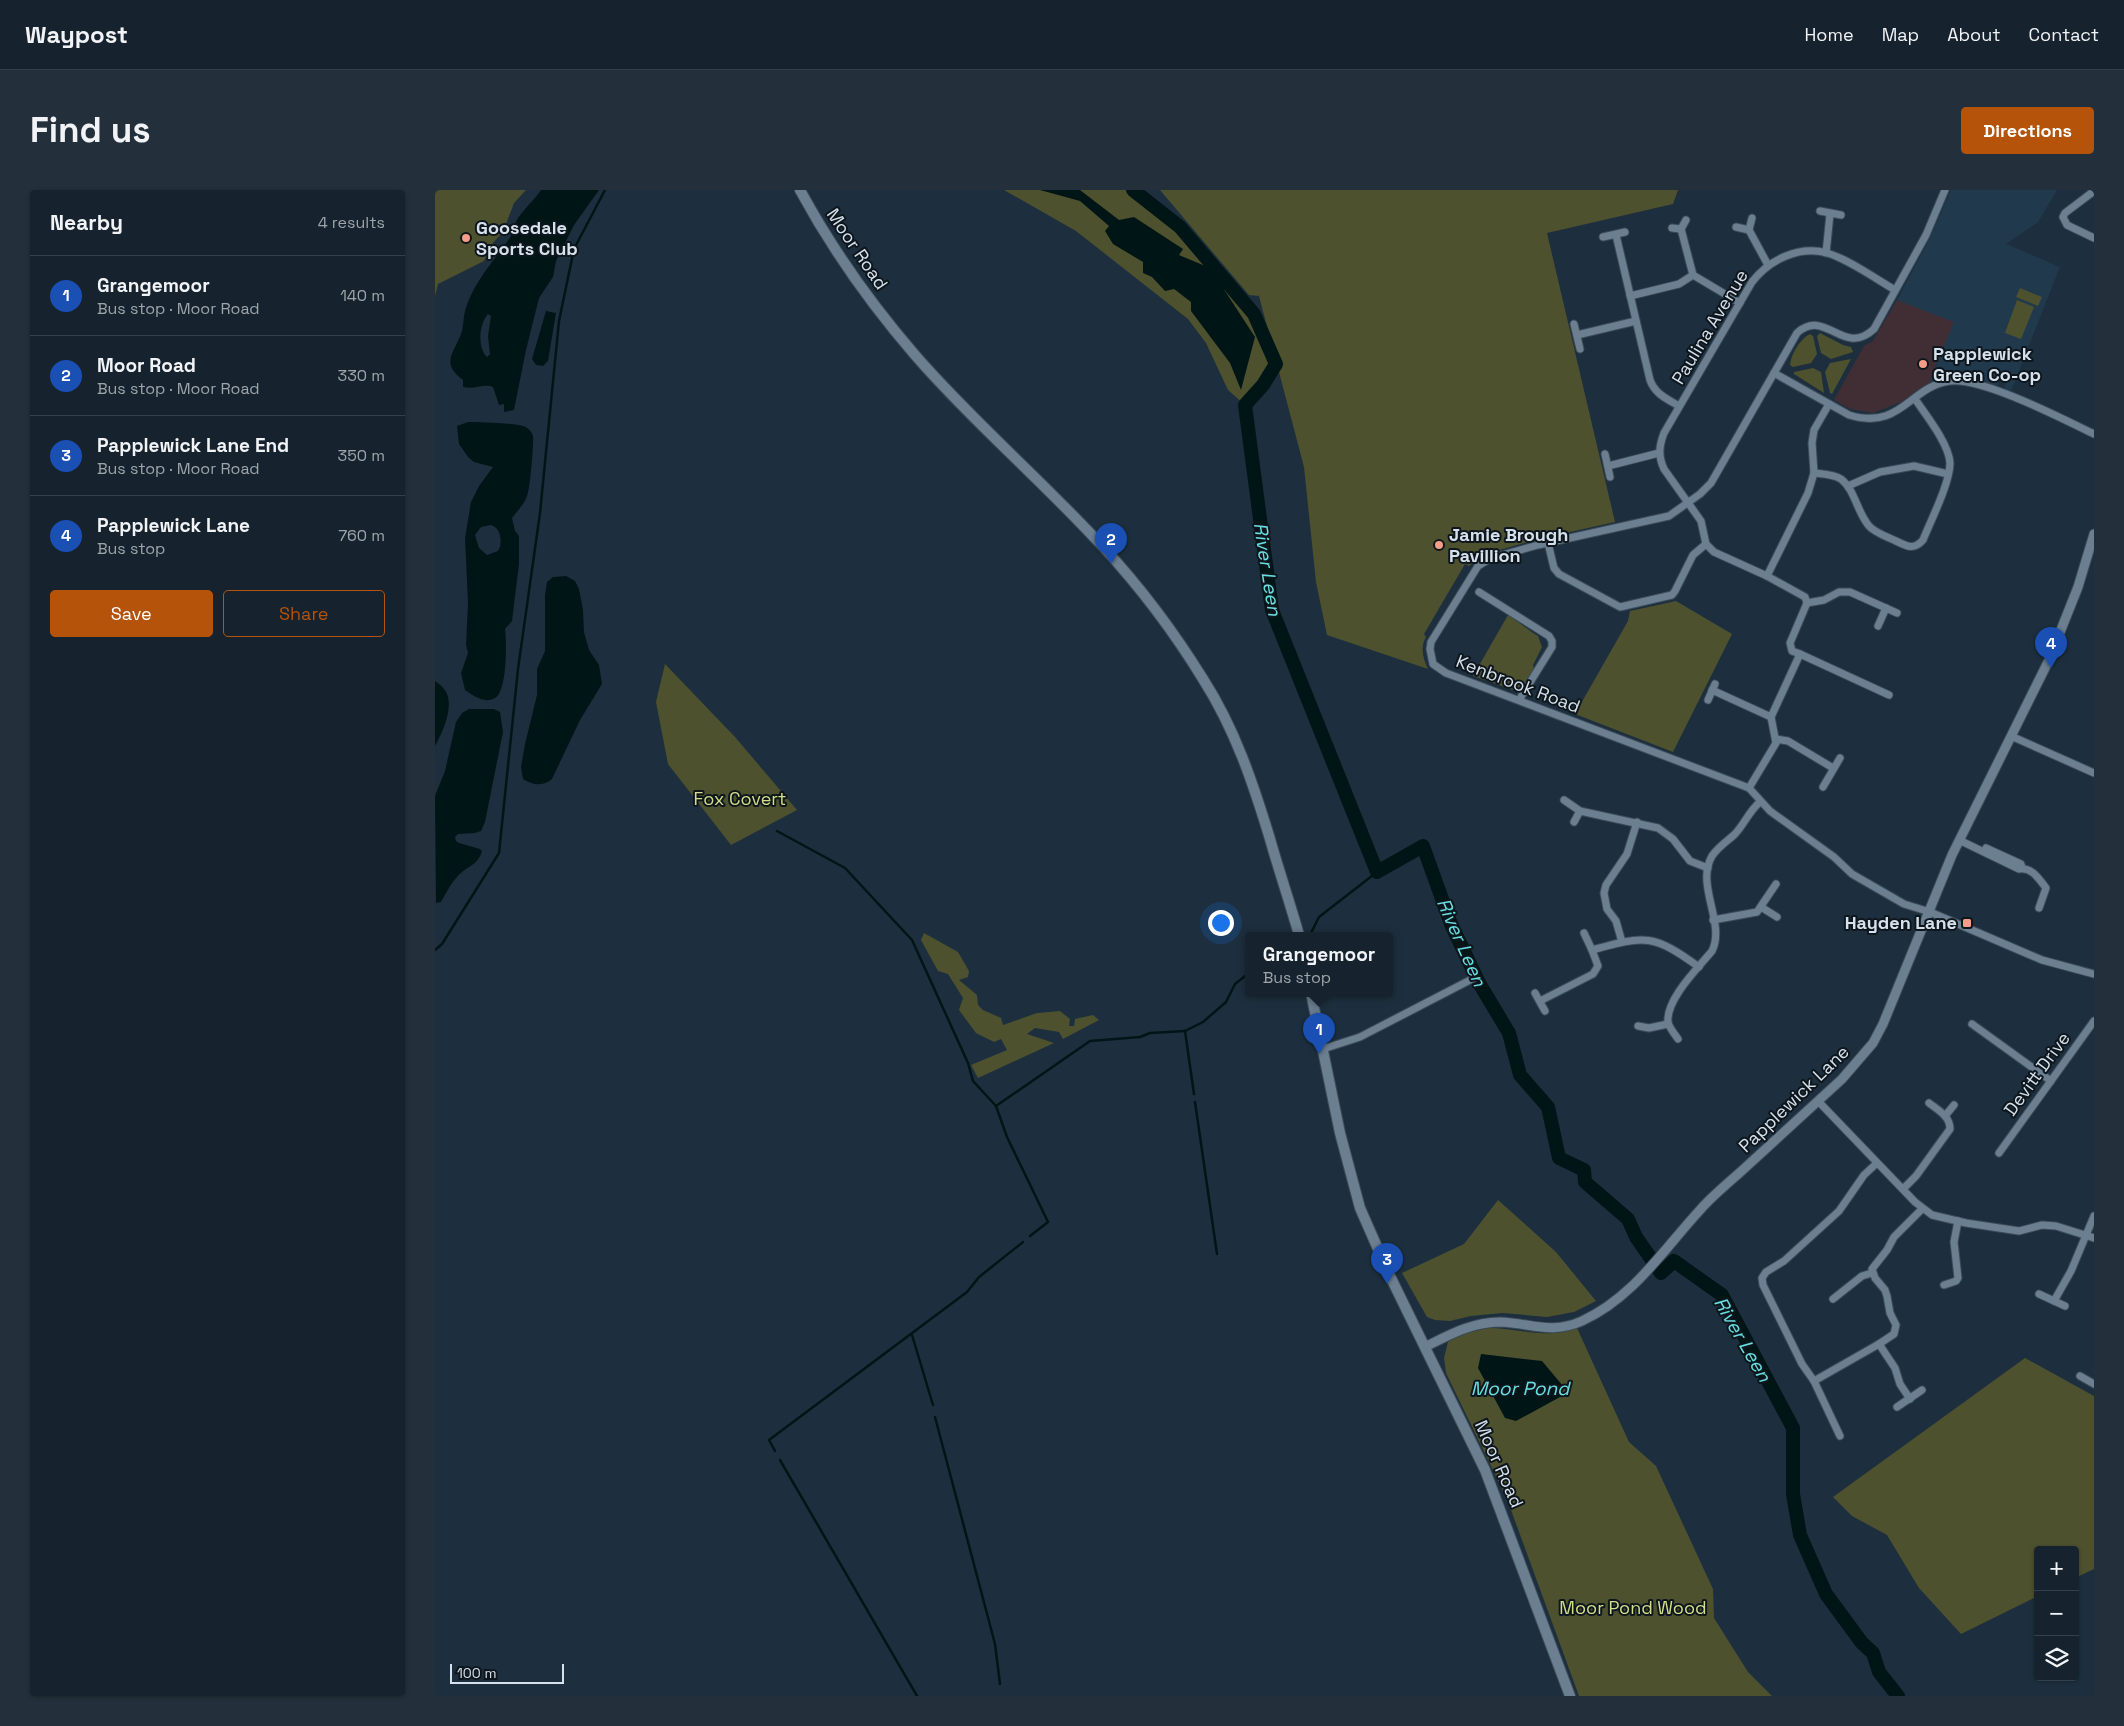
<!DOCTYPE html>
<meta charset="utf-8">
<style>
:root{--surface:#16232e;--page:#232f3a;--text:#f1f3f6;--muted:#9ea4aa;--line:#35404a;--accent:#b45309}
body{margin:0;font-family:"Space Grotesk",sans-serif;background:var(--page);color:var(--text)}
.controls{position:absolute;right:15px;bottom:15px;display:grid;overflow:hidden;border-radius:5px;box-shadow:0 1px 4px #0004}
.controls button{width:45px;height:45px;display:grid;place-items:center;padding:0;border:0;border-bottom:1px solid var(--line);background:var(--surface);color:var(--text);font:25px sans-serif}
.scale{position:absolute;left:15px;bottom:12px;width:114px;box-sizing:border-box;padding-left:5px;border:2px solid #d6e1eb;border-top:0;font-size:14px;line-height:18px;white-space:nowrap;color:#d6e1eb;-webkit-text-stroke:4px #0e161d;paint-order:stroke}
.you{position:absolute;left:785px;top:732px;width:18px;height:18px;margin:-12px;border:4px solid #fff;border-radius:50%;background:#1a73e8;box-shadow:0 0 0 8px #1a73e833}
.badge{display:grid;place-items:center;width:32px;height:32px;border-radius:50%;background:var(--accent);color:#fff;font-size:16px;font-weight:700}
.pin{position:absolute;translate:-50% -41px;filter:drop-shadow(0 1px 2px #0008)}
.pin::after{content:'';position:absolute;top:26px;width:18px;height:15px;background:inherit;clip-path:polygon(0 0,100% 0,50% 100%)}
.popup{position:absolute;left:810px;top:742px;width:148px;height:65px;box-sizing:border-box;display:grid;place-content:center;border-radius:5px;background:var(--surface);filter:drop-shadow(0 1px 4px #0005);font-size:16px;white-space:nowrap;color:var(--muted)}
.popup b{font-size:19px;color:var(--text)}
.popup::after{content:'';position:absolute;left:50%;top:100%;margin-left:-10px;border:10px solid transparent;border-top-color:var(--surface)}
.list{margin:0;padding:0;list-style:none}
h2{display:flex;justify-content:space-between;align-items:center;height:65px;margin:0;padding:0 20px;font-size:21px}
h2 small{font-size:16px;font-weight:400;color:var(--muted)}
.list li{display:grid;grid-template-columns:32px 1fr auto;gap:15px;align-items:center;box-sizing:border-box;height:80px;padding:0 20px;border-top:1px solid var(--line)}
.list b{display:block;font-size:19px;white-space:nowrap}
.list p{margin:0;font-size:16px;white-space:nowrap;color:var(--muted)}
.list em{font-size:16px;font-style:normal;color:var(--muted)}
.actions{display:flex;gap:10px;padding:15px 20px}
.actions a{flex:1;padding:11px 0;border:1px solid var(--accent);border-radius:5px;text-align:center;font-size:18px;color:var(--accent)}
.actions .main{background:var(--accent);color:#fff}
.icon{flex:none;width:28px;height:28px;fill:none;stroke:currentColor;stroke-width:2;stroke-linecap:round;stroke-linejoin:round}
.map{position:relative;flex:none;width:1659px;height:1506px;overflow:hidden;border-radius:5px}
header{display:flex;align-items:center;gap:30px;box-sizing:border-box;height:70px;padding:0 25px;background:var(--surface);border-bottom:1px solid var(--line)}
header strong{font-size:24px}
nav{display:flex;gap:28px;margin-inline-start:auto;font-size:18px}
.intro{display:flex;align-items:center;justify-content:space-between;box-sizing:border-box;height:120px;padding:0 30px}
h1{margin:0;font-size:35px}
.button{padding:12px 22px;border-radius:5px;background:var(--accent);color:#fff;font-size:18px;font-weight:700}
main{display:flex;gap:30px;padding:0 30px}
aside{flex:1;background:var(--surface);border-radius:5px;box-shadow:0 1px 4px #0004}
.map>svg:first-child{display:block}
.commercial{fill:#412e35}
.built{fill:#21394d}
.green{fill:#4d512e;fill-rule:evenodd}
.water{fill:#001616;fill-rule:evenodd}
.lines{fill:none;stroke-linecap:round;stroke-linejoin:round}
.stream{stroke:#001616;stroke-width:2.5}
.river{stroke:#001616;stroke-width:14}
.minor-casing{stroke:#3c4c58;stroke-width:9}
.tertiary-casing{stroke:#3c4c58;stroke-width:11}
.secondary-casing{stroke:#3c4c58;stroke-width:12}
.minor{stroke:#6b7f91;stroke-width:7}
.tertiary{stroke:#6b7f91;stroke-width:9}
.secondary{stroke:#6b7f91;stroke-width:10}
.poi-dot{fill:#f49e89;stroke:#0e161d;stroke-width:2}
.labels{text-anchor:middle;stroke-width:4;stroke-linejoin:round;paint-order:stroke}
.poi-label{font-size:18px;font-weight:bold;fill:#d6e1eb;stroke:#0e161d;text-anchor:start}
.street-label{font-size:18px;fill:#d6e1eb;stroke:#0e161d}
.park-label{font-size:18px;fill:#d3de8a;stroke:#0e161d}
.water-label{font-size:19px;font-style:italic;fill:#68e0e1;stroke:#0e161d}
</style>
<header>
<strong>Waypost</strong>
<nav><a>Home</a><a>Map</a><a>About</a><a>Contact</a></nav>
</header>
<div class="intro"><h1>Find us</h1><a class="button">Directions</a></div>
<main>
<aside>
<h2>Nearby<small>4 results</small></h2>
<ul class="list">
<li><span class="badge" style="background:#1a4fb4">1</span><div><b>Grangemoor</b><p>Bus stop · Moor Road</p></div><em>140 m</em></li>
<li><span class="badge" style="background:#1a4fb4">2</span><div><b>Moor Road</b><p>Bus stop · Moor Road</p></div><em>330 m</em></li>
<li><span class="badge" style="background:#1a4fb4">3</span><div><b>Papplewick Lane End</b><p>Bus stop · Moor Road</p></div><em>350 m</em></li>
<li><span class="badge" style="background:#1a4fb4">4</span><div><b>Papplewick Lane</b><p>Bus stop</p></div><em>760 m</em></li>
</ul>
<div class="actions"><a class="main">Save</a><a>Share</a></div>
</aside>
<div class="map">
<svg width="1659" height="1506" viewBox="0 0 1659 1506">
<rect width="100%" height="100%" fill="#1d2f3e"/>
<path class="commercial" d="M1462,110L1520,132L1495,190L1497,191L1466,212L1438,223L1415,219L1399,210L1429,156L1438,151Z"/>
<path class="built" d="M1516,0H1622L1603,32L1571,54L1625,77L1576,201L1569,198L1571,193L1564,190L1562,196L1528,185L1513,186L1497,191L1495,190L1519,132L1462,110L1495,48Z"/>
<g class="green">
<path d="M0,0H91L79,13L68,42L58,53L49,71L3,94L0,106Z"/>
<path d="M569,0H698L745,37L819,124L841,174L828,195L810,215L793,200L771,153L753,129L641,41Z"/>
<path d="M725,0H1243L1238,14L1112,43L1180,332L1103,349L1050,364L1034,376L1030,374L989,444L991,447C985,457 988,469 993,479L892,445L881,392L869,277L824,106L814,105Z"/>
<path d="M1585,98L1607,107L1603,116L1581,107Z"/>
<path d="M1582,110L1599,117L1586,149L1570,143Z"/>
<path d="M1385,143L1408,155L1416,157L1418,162L1396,169L1386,163L1382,146Z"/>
<path d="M1375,144L1378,146L1382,164L1376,173L1358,177L1355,175C1356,164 1365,149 1375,144Z"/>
<path d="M1416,169L1397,204L1395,203L1390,182L1395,173Z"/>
<path d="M1378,178L1386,182L1389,203L1359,184V182Z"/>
<path d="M1241,411L1297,444L1238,562L1140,524L1193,431L1195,421Z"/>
<path d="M1073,425C1085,432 1092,440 1103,446L1107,457L1098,475L1099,479L1088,496L1087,495L1081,501L1038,486Z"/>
<path d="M230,474L300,547L362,620L296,655L233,574L221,512Z"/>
<path d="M489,743L523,762L534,781L533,787L524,790L542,805L543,815L548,820L566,828L568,835L602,823L625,821L635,829L634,836H639L640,829L658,825L664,830L628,849L624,842L600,838L592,844L619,853L543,888L536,875L572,860L566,849L559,852L541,843L524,820L528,808L513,784L503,781L486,750Z"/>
<path d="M1063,1010L1121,1062L1161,1111L1139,1122L1112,1127L1068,1123L1036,1126L1015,1131L1000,1130L992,1127L967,1083L1029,1054Z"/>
<path d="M1053,1138C1084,1138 1112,1150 1142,1138L1194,1252L1221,1276L1278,1399L1279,1428L1313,1482L1337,1506H1144L1072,1309L1011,1183L1009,1168L1013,1152L1023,1145ZM1046,1164L1073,1169L1125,1207Z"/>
<path d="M1590,1168L1659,1206V1379L1640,1388V1360H1603V1406L1526,1444L1484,1398L1452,1345L1417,1326L1398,1307Z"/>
</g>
<g class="water">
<path d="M106,0H164L139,35L121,71L118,87L104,108L91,160L79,220L69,222V214L64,215L58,197C48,193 41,200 28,197V190C5,173 19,163 26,144C29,136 28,128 30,121C38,92 60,70 76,46C79,26 96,15 106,0ZM53,124L56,126L53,146L55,164L52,167C42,157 44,134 53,124Z"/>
<path d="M605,0H645L684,30L699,27L748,59L744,65L775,78L820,147L806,200L795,173L756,121V112L739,99L730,101L717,87L708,83V72L678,54L670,41L674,36L645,11Z"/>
<path d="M111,121L121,123L113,171L108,176L101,175L97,169Z"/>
<path d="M33,232C44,232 83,233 91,237C94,239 97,242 98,246C99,251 95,301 92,306C89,315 82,321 77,328L80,341L84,346V374L77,431L70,439C72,452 72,502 60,508C49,514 39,506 30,500L26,483L33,463L31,455L33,413L30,348L36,312L44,296L58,277L39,272L33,267L24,254L22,236ZM56,335C66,338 68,353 63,361L52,365L44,358L40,345L46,337Z"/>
<path d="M131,386L140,391L144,399L148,420L149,442L154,460L164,475L167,494L145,530L117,589C108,597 97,595 88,589L86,577L90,554L102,505V479L110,461V405L112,392L118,387Z"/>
<path d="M0,491C3,493 7,496 9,499C21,513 8,542 0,556Z"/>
<path d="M34,519H59L65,522L68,542L50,632L46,641L40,643L23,644L20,647L21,651L24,653L45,659L47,661C43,676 30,677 22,687C15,695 11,703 6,712L1,713L0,606L10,581L21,532L27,523Z"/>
<path d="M1046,1164L1107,1171L1128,1196L1125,1207L1081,1231L1070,1228L1043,1178Z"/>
</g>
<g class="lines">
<g class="stream">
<path d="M342,641L410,678L477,750L533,873L538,891L561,916L572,947L613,1032L595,1046"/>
<path d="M875,745L884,727L942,682"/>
<path d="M0,760L7,754L64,663L83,479L105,323L124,131L139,59L170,0"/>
<path d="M750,841L759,904"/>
<path d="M760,912L782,1064"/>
<path d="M561,916L655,851L705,847L715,843L750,841L768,832L791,812L800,794L814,783"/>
<path d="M477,1145L498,1215"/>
<path d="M500,1227L560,1454L565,1494"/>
<path d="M340,1261L334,1250L532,1102L544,1087L588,1052"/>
<path d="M345,1270L482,1506"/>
</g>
<path class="river" d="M698,0L745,37L819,124L841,174L828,195L810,215L837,420L942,682L988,656L1016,734L1044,793L1074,843L1085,885L1113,917L1124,968L1149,980L1150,992L1193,1029L1201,1047L1226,1083L1239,1071L1287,1105L1358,1238V1304L1365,1345L1391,1404L1427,1453L1438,1463L1444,1482L1463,1506"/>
<defs>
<g id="minor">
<path d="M1510,0L1491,45L1439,139C1408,168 1391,117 1362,143L1276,293L1265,304L1234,326L1103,355L1056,368L1043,376L996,452L995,459L998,474L1011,483L1314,598L1335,621L1399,667L1417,684L1469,714L1495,722L1607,770L1659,784"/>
<path d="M1659,1L1630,23L1628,27L1632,35L1659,48"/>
<path d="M1385,21L1406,25"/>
<path d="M1317,28L1314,40L1333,75"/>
<path d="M1301,37L1314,40"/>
<path d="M1237,38L1246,39L1258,85L1305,113"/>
<path d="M1246,39L1251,30"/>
<path d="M1181,45L1215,190C1220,204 1232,209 1244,216"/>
<path d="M1168,47L1190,42"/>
<path d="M1391,63L1395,24"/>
<path d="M1195,106L1244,94L1258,85"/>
<path d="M1139,134L1145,159"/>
<path d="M1142,145L1201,131"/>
<path d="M1339,183L1414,225C1466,241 1475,196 1515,191C1547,187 1628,229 1659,244"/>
<path d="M1170,264L1175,287"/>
<path d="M1173,276L1224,263"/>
<path d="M1379,283C1388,284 1398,284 1406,289C1420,300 1422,322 1434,336C1440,343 1453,347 1461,351C1473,357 1479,360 1488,350C1496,330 1515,293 1515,273C1514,254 1491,225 1480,209"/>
<path d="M1413,296L1445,282L1479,276L1513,284"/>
<path d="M1113,353L1119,378L1124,384L1185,417L1237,405L1240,401L1258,365L1271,354"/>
<path d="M1332,386L1373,303L1379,283L1377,253L1379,240L1394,214"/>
<path d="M1044,402L1114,446L1117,451V457L1084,510"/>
<path d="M1372,413L1389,410L1404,402H1415L1462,423"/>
<path d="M1443,436L1451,418"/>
<path d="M1365,464L1454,505"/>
<path d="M1277,500L1336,527"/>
<path d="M1273,510L1280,494"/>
<path d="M1576,546L1659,583"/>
<path d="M1341,549L1353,551L1398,578"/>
<path d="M1388,597L1405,568"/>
<path d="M1314,598L1341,553L1336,527L1365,464L1357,461L1355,453L1372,413L1370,407L1332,386L1279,362L1271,354L1266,331L1229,279C1223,266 1224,256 1229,243L1317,92C1334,70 1364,55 1392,63C1413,69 1441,89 1460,100"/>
<path d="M1129,610L1145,621L1223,638L1238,649L1255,671L1273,678"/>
<path d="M1139,632L1145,621"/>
<path d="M1524,650L1584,679C1597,677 1604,689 1611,698L1604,718"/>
<path d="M1551,658L1586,674L1587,678"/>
<path d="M1326,717L1342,727"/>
<path d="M1278,730L1322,722L1341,694"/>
<path d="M1149,743L1157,760"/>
<path d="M1187,752L1181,731L1172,719L1169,703L1171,695L1192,664L1202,632"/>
<path d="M1100,803L1110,821"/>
<path d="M1105,811L1158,784L1163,776L1157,760C1211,745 1218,744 1264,777"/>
<path d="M1537,834L1616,891"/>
<path d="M1203,836L1214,838L1233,834"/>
<path d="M1243,849C1240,844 1234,838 1233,832C1231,809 1263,778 1277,761C1291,733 1260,695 1277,666C1283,657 1291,652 1299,645C1309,635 1314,621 1325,612"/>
<path d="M888,859L925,847L1039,788"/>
<path d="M1383,911L1480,1012L1497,1025L1531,1033L1584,1041L1607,1035L1621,1036L1659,1048"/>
<path d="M1510,926L1519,915"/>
<path d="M1564,963L1659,831"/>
<path d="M1468,999L1481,986L1515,939C1515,926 1503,920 1494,913"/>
<path d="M1509,1095L1521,1091L1523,1088L1519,1052L1523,1031"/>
<path d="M1604,1104L1630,1116"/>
<path d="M1398,1109L1427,1086L1437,1083"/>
<path d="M1619,1111L1636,1081L1659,1026"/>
<path d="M1444,1154L1460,1178L1465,1194L1475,1209"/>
<path d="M1645,1186L1659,1194"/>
<path d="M1379,1191L1444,1154L1459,1144L1461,1135L1455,1123L1452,1106L1450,1100L1440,1088L1437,1079L1452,1060L1459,1047L1487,1019"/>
<path d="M1462,1217L1487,1200"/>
<path d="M1405,1246L1379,1191L1367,1174L1328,1095L1327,1088L1331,1082L1349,1071L1404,1021L1429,985L1442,973"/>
</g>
<path id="tertiary" d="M990,1157C1014,1145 1037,1132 1065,1132C1096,1133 1116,1145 1147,1131C1198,1108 1228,1060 1265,1020C1279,1004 1296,991 1312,976C1344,947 1375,918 1407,889L1438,853L1448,834L1517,665L1614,470L1643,397L1659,344"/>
<g id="secondary">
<path d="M365,0C397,59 436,114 480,165C539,233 608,291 669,358C706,398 739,442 768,489C800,539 818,593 835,649C844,681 855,713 864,745"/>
<path d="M876,803L905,943L925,1018L954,1084L1050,1280L1135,1506"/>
</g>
</defs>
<use href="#minor" class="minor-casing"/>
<use href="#tertiary" class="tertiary-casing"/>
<use href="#secondary" class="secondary-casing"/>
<use href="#minor" class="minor"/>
<use href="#tertiary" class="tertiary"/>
<use href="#secondary" class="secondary"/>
</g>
<g class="poi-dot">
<circle cx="31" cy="48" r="5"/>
<circle cx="1488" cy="174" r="5"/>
<circle cx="1004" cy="355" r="5"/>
<rect x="1527" y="728" width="10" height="10" rx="2.5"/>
</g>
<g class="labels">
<g class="poi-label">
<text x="41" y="44">Goosedale<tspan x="41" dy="21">Sports Club</tspan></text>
<text x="1498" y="170">Papplewick<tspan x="1498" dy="21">Green Co-op</tspan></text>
<text x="1014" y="351">Jamie Brough<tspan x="1014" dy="21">Pavillion</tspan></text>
<text x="1522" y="739" text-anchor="end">Hayden Lane</text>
</g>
<g class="street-label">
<text transform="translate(422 59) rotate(56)" y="6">Moor Road</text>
<text transform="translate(1275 137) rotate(-59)" y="6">Paulina Avenue</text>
<text transform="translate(1083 494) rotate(21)" y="6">Kenbrook Road</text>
<text transform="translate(1602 884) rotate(-54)" y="6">Devitt Drive</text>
<text transform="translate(1359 909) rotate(-44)" y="6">Papplewick Lane</text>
<text transform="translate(1064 1274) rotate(66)" y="6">Moor Road</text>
</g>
<g class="park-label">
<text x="305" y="615">Fox Covert</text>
<text x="1198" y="1424">Moor Pond Wood</text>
</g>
<g class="water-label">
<text transform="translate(833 379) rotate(81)" y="7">River Leen</text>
<text transform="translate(1027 752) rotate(66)" y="7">River Leen</text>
<text transform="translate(1308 1149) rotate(60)" y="7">River Leen</text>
<text x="1085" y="1205">Moor Pond</text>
</g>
</g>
</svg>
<div class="controls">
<button>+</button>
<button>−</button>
<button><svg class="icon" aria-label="layers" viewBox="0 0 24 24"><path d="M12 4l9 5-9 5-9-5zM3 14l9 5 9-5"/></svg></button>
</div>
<div class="scale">100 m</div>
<div class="you"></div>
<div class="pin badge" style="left:884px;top:864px;background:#1a4fb4">1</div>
<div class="popup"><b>Grangemoor</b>Bus stop</div>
<div class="pin badge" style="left:676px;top:374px;background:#1a4fb4">2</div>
<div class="pin badge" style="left:952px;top:1094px;background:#1a4fb4">3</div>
<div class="pin badge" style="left:1616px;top:478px;background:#1a4fb4">4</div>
</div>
</main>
